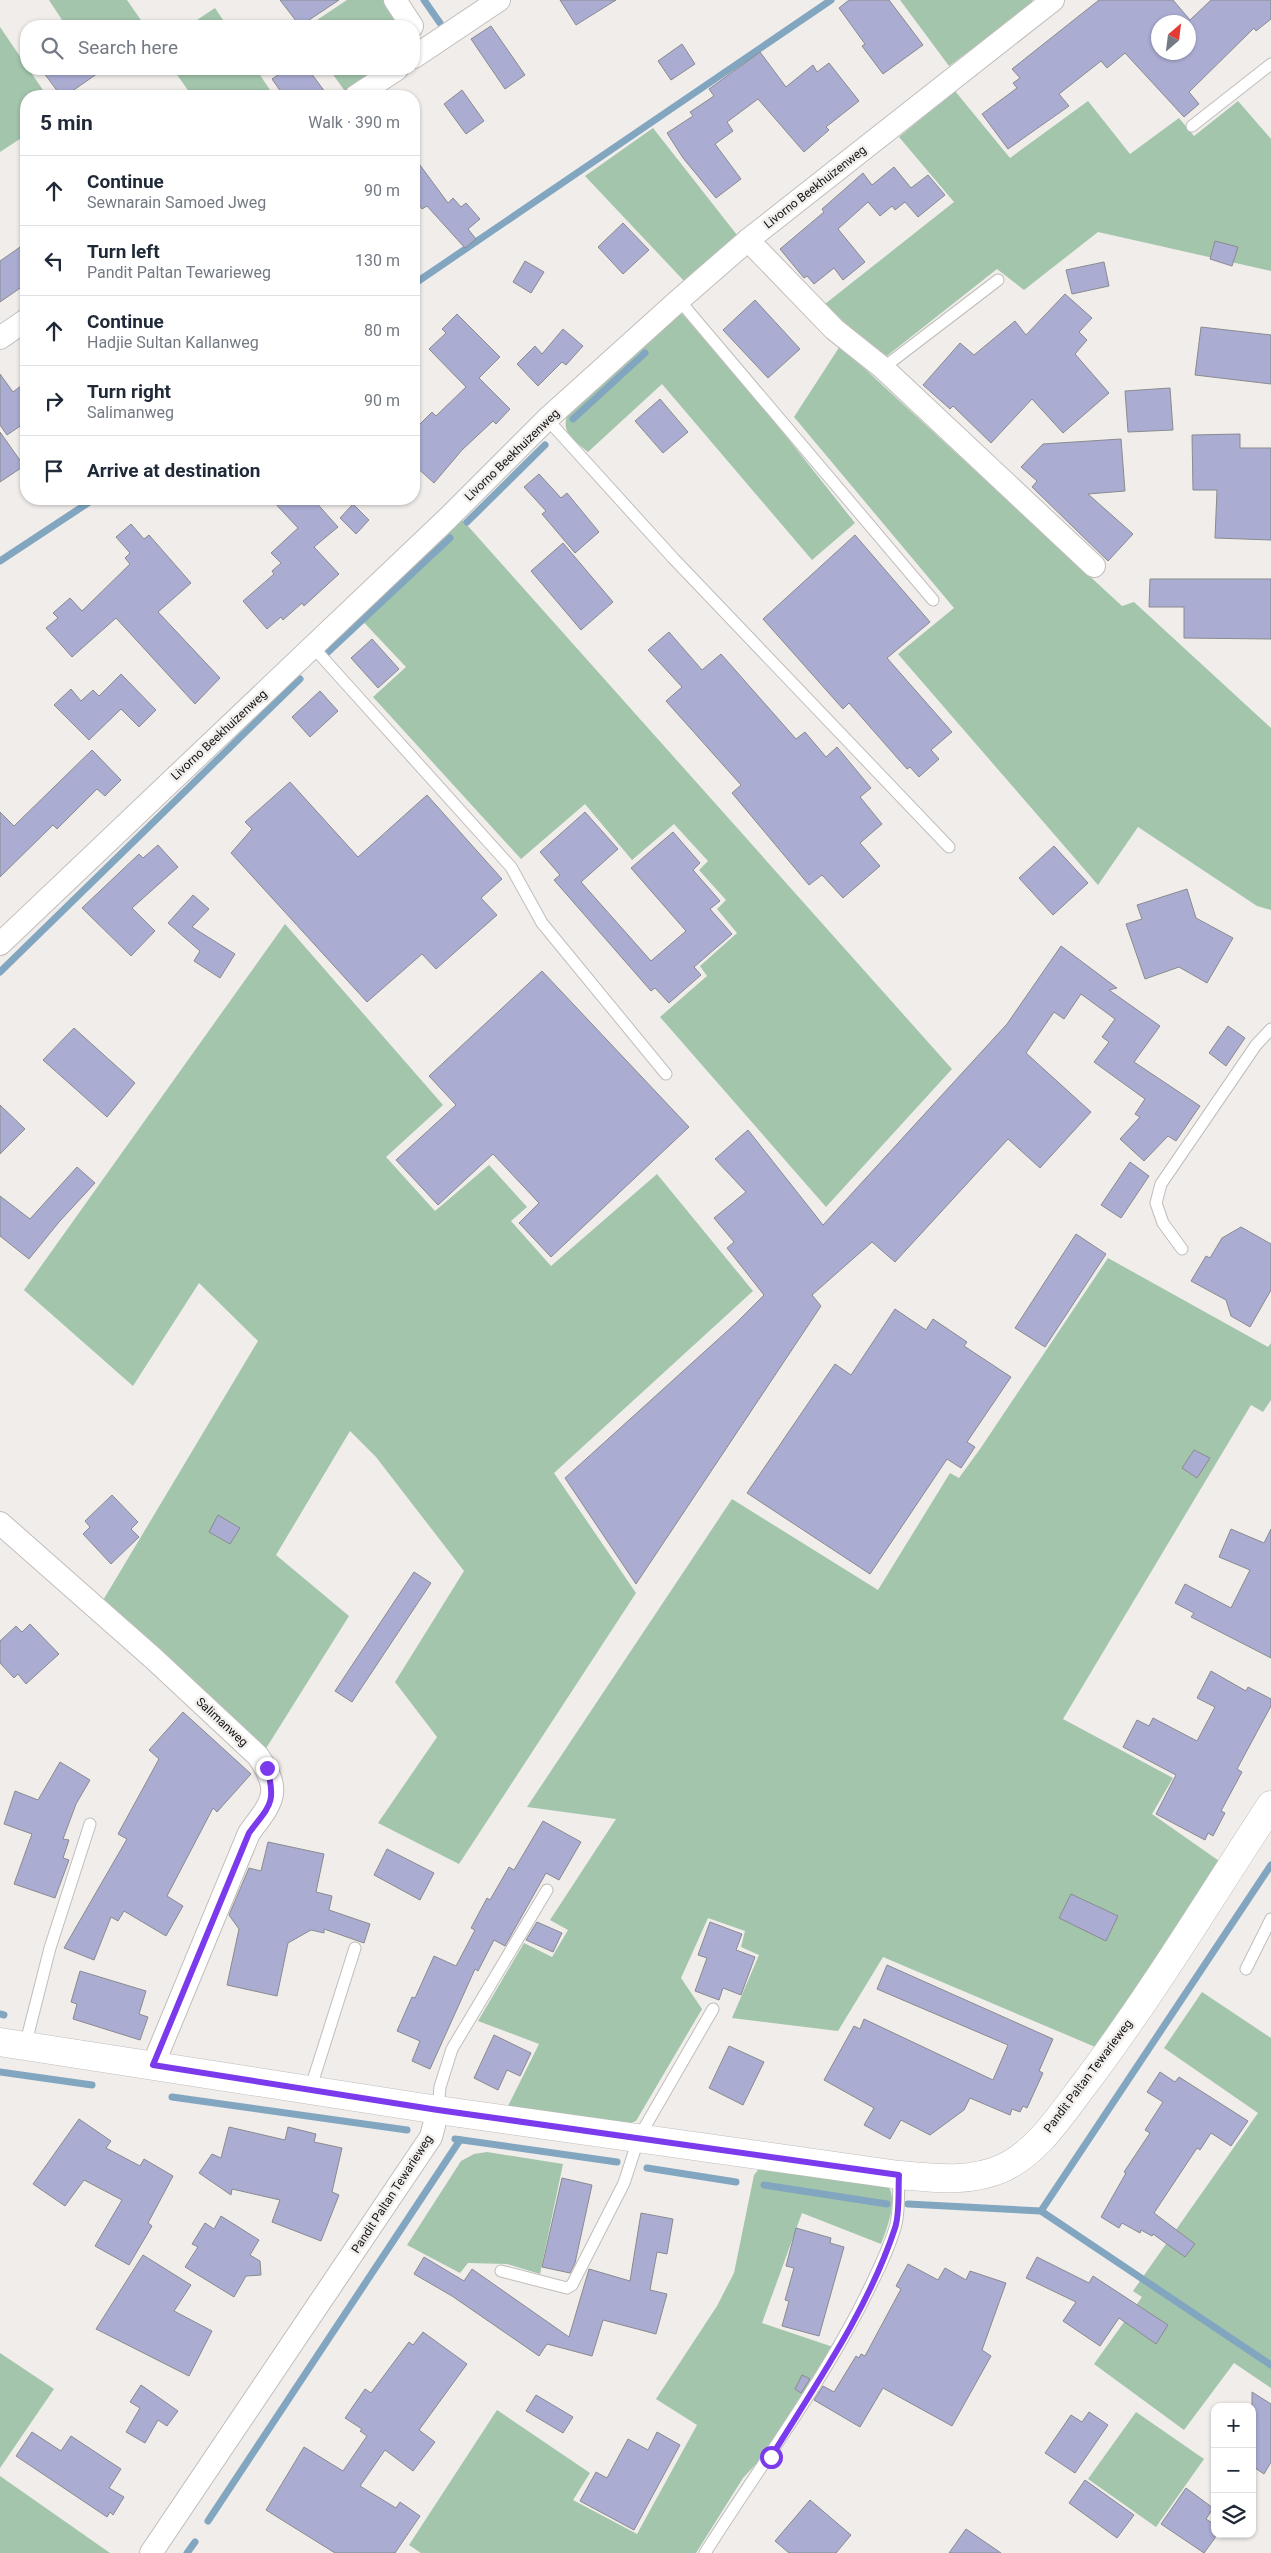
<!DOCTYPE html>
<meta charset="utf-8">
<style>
:root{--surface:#fff;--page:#f2f2f3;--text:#1f2937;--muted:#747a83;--line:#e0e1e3}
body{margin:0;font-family:Roboto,sans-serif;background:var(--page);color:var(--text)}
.controls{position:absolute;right:15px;bottom:15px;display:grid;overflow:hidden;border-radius:10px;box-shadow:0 1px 4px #0004}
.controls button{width:45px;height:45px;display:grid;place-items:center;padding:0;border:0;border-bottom:1px solid var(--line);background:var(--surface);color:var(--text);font:25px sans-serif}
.compass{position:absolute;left:1151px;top:15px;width:45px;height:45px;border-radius:50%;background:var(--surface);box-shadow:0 1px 4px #0004;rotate:28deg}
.stop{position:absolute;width:15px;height:15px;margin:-11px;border:4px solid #7c3aed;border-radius:50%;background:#fff}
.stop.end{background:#7c3aed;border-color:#fff;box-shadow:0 1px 5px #0008}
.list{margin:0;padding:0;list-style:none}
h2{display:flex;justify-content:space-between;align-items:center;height:65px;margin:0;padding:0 20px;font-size:21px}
h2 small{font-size:16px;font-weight:400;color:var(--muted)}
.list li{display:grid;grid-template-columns:32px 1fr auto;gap:15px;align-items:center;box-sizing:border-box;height:70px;padding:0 20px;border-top:1px solid var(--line)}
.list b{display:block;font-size:19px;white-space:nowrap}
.list p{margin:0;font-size:16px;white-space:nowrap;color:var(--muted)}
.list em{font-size:16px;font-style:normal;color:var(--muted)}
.icon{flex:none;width:28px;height:28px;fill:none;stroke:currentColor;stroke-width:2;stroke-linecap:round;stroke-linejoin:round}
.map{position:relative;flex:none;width:1271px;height:2553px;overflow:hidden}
.search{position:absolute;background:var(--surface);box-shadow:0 1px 4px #0004;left:20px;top:20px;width:400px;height:55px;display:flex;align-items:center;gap:12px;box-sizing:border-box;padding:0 18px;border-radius:20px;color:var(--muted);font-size:19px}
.panel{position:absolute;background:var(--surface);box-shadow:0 1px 4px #0004;left:20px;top:90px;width:400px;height:415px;border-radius:20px}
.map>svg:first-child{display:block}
.green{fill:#a3c5ac}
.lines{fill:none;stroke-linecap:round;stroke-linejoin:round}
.stream{stroke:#82a6c0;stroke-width:7}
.building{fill:#aaacd2;stroke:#8a8b8e;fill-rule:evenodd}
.service-casing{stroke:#c0bdbb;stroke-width:13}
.minor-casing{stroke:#c0bdbb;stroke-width:24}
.tertiary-casing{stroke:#c0bdbb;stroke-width:29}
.service{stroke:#fff;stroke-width:11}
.minor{stroke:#fff;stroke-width:22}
.tertiary{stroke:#fff;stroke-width:28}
.route{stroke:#7c3aed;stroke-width:6}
.labels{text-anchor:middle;stroke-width:5;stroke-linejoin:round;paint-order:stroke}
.street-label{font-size:12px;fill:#131211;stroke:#f0edeb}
</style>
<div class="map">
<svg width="1271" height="2553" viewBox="0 0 1271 2553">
<rect width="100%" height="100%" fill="#f0edeb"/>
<g class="green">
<path d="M49,0H127L145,26H66Z"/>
<path d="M347,0H387L405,26H308Z"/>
<path d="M900,0H1032L1034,3L949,66Z"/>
<path d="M215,8L227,26H188Z"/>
<path d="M0,27L47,96H26V135L0,152Z"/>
<path d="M173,69H256L274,96H192Z"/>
<path d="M329,69H384L347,94Z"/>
<path d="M955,91L1010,158L1088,101L1130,154L1179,118L1194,136L1238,101L1271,139V271L1098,232L1024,290L997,269L883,359L825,304L954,202L899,137Z"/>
<path d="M653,128L737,235L686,283L585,176Z"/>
<path d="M679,310L774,421L855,523L812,560L662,384L588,452C574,440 560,433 568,413Z"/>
<path d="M840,346L1122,606L1134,602L1271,728V910L1257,906L1138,827L1098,885L898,654L954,608L794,417Z"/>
<path d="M459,516L952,1069L826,1207L660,1017L707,976L700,966L737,933L717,909L726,900L699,870L708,861L674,824L632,860L585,804L521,859L373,697L406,667L356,614Z"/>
<path d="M285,924L443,1105L386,1157L435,1211L489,1165L527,1207L511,1221L551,1266L657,1174L753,1291L554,1473L636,1593L459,1864L378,1823L437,1737L395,1682L464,1571L376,1457L350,1431L276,1555L349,1616L265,1750L102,1602L258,1341L199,1283L133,1386L24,1290Z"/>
<path d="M1108,1258L1268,1347L1271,1343V1400L1263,1412L1251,1405L1063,1719L1173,1778L1152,1814L1222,1863L1100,2049L883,1957L838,2031L732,2018L759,1955L741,1947L745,1931L708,1918L681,1978L702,2009L636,2121L629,2124L506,2110L539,2044L478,2021L524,1943L552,1957L568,1930L550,1920L616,1819L527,1807L732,1499L878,1590L950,1473L959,1478L980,1449Z"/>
<path d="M1202,1992L1271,2038V2388L1234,2363L1184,2430L1094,2364L1142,2297L1133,2291L1258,2113L1164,2048Z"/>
<path d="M487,2152L563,2164L540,2274L507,2264L468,2263L460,2273L407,2245L461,2161L474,2154Z"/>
<path d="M763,2168L888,2185C898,2201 887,2228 881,2244L802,2213L762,2323L833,2347L766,2453L743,2478L696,2553H421L409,2545L497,2410L590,2473L573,2500L637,2534L697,2425L656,2399L717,2306L734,2273L754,2175L758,2170Z"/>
<path d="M0,2353L54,2389L0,2468Z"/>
<path d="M1136,2412L1204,2459L1156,2527L1088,2479Z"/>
<path d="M0,2476L110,2553H0Z"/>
</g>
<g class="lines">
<g class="stream">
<path d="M424,0L440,23"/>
<path d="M414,284L831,0"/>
<path d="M573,419L645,353"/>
<path d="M467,522L545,445"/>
<path d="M0,561L94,499"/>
<path d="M327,653L450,538"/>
<path d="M0,972L300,679"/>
<path d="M1271,1865L1041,2211L1271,2365"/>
<path d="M0,2014L4,2015"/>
<path d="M0,2072L92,2085"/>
<path d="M172,2097L407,2130"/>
<path d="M455,2139L617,2162"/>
<path d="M647,2168L736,2182"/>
<path d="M764,2185L887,2204"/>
<path d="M908,2204L1041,2211"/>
<path d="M208,2521L460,2140"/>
<path d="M187,2553L195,2542"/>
</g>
</g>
<g class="building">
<path d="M280,0H339L300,26Z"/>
<path d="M560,0H616L576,25Z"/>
<path d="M849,0H889L923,45L883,74L862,46L865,44L839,8Z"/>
<path d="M1099,0H1173L1190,20L1211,0H1271V19L1256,31L1254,28L1189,92L1199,104L1184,117L1125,53L1107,68L1101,61L1059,94L1069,106L1008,149L982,114L1017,88L1013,83L1020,78L1012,69ZM1158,22H1188V52H1158Z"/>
<path d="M491,26L525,75L505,89L471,39Z"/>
<path d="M682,44L695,64L671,80L658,61Z"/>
<path d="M760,52L786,87L813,65L817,72L829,63L859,101L826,127L829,130L804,152L758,99L727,122L733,131L715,144L741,179L716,198L683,158L667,133L693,116L690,112L714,96L709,89Z"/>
<path d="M41,69H104L65,96H61Z"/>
<path d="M287,69H308L328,96H284L272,79Z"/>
<path d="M462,90L484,121L466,134L444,104Z"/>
<path d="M414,157L448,203L453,198L461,207L466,203L480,219L468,229L476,239L465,248L427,206L422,209L414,197Z"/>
<path d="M894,167L911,188L928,175L945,195L918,217L905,202L895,210L892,206L880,216L868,202L838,229L865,262L843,280L834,268L814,284L807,276L804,278L780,249L824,212L822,209L863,173L872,185Z"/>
<path d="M623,223L649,250L623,274L598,247Z"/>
<path d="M1215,241L1238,247L1232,266L1210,259Z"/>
<path d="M26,243V284L0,302V261Z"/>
<path d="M525,261L544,272L531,293L513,282Z"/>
<path d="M1104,262L1109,286L1072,294L1066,270Z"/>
<path d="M1065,294L1092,318L1079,332L1087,340L1075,354L1109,393L1063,433L1032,399L991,443L953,406L950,409L923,385L960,343L974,355L1015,321L1026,335Z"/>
<path d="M755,300L800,349L768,378L723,330Z"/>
<path d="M457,314L500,357L479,378L510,409L496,424L493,421L462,450L434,483L414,465V430L432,412L436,416L466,387L429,349L446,333L442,329Z"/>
<path d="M1201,327L1271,335V384L1195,375Z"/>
<path d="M563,329L583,346L566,365L562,362L538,386L517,364L535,346L542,354Z"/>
<path d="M0,374L13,392L26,382V422L7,435L0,425Z"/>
<path d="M1170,388L1173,430L1128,432L1125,391Z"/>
<path d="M660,399L688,432L663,453L635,421Z"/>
<path d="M0,432L24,466L0,482Z"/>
<path d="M1240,434V448H1271V540L1215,538L1217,490H1193L1192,435Z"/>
<path d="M1121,439L1125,491L1088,494L1133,534L1108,561L1032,487L1037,481L1021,467L1043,444Z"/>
<path d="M539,474L561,498L567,493L599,532L575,553L542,514L546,511L524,487Z"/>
<path d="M271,499H313L338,527L314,547L339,574L304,606L302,603L283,620L281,617L267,629L243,601L274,574L272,571L281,563L271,553L298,528Z"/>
<path d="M353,504L369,520L356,534L340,518Z"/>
<path d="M131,524L144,539L149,535L191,583L158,612L220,678L195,704L116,618L72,657L46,628L58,618L53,613L70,598L82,611L130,564L125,558L130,553L116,537Z"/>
<path d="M855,535L930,622L887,658L952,732L931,750L939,759L919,777L910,767L907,769L849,703L843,709L763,619Z"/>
<path d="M563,543L613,602L581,630L531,571Z"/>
<path d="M1150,579H1271V639L1184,638V607H1149Z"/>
<path d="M669,632L702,670L721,654L796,739L805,732L826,757L837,747L871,788L860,797L882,824L860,843L880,866L843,898L822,875L809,885L732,793L741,785L666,701L682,687L648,650Z"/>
<path d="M372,639L399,669L378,688L351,658Z"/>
<path d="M121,674L156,710L139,727L121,709L89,740L54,705L71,689L81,701L93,690L99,696Z"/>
<path d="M320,691L338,711L310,737L292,717Z"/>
<path d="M92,750L121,780L105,796L97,789L57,829L53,825L0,877V812L14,826Z"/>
<path d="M290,782L358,857L427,795L502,879L481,898L497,915L436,969L422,954L367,1002L231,853L252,829L245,822Z"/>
<path d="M585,812L618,849L581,882L651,961L686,931L631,868L673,832L700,863L693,870L720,901L710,909L732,934L694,967L701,975L669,1003L655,988L651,991L554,880L560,875L540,852Z"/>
<path d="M158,845L178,867L132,908L155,931L131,956L82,908L139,854L143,858Z"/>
<path d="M1054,846L1088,883L1053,915L1019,878Z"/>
<path d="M1187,889L1196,918L1233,938L1207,983L1179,967L1145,979L1126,924L1142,919L1137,905Z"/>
<path d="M193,895L209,909L192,927L235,954L220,978L194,961L200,951L168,923Z"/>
<path d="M1061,946L1117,988L1109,990L1160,1026L1134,1062L1200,1106L1176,1141L1168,1136L1144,1161L1120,1139L1140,1117L1135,1114L1145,1099L1094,1062L1109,1042L1102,1037L1115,1019L1081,994L1064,1019L1054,1012L1026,1053L1091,1112L1040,1168L1008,1139L895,1262L872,1242L812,1295L821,1306L636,1584L565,1478L735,1324L764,1295L727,1248L734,1242L714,1218L746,1192L715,1159L748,1130L823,1225L1007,1024Z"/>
<path d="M542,971L689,1127L551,1257L519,1223L539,1203L493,1154L438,1205L396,1160L456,1105L429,1076Z"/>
<path d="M1228,1026L1245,1038L1226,1066L1209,1053Z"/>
<path d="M74,1028L135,1083L107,1117L43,1060Z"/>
<path d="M0,1105L25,1129L0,1154Z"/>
<path d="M1130,1162L1149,1176L1121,1218L1101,1205Z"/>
<path d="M77,1167L95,1183L59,1222L29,1259L0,1236V1196L30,1219Z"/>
<path d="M1241,1227L1271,1244V1290L1250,1327L1231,1316L1226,1300L1191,1281L1206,1256L1210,1258L1222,1238Z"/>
<path d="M1076,1234L1106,1254L1045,1347L1015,1328Z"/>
<path d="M895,1309L926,1330L933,1319L967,1342L964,1346L1011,1377L967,1442L975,1447L961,1468L947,1459L870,1574L747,1493L835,1364L851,1375Z"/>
<path d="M1194,1450L1210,1458L1197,1478L1182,1468Z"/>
<path d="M112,1495L138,1522L131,1529L139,1537L111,1564L83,1534L90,1527L85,1521Z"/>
<path d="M218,1515L240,1528L230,1544L209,1532Z"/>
<path d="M1231,1529L1264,1543L1271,1529V1658L1191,1617L1194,1613L1175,1603L1185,1584L1231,1608L1250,1570L1219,1557Z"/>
<path d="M414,1572L431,1583L352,1702L335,1691Z"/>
<path d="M30,1624L59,1654L26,1684L18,1674L14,1678L0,1663V1641L16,1626L22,1632Z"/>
<path d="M1211,1671L1246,1691L1248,1687L1271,1699V1706L1237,1769L1242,1772L1221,1811L1225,1813L1213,1836L1208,1833L1205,1840L1156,1814L1176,1775L1123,1747L1137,1720L1149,1726L1153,1718L1197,1741L1215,1707L1197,1698Z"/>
<path d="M183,1712L251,1774L217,1812L213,1808L167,1896L183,1906L166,1936L124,1911L118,1921L111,1917L94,1960L64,1948L127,1839L118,1834L159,1759L149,1750Z"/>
<path d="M60,1762L90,1780L76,1804L63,1839L69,1840L63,1858L69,1860L55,1898L14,1884L32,1834L4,1824L15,1791L38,1800Z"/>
<path d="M543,1821L581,1842L559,1880L546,1873L505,1946L494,1940L478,1971L475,1969L430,2069L412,2061L420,2041L397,2031L412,1997L415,1998L434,1956L456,1966L475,1930L471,1928L487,1898L490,1900L509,1867L514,1870Z"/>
<path d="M268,1842L324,1854L316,1892L332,1896L329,1910L370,1924L364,1943L324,1929V1933L311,1930L288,1943L277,1996L227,1985L239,1929L229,1915L249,1868L261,1871Z"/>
<path d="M387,1849L434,1873L420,1900L374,1875Z"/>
<path d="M1071,1894L1118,1916L1106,1941L1059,1918Z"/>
<path d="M537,1922L562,1933L553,1952L526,1940Z"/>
<path d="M710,1922L742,1934L736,1950L755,1957L741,1995L723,1988L719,2000L695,1991L707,1958L698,1955Z"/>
<path d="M887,1965L1053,2039L1039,2071L1043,2073L1027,2108L1023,2106L1020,2112L1012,2109L1010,2115L970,2098L964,2110L930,2135L901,2120L890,2139L864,2125L874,2108L824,2080L854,2026L860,2029L864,2019L993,2080L1008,2045L877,1989Z"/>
<path d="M80,1971L146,1991L139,2014L148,2017L140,2040L73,2019L77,2004L71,2002Z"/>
<path d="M494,2035L531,2053L520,2076L507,2070L498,2090L474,2078Z"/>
<path d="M729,2046L764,2062L743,2105L709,2088Z"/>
<path d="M1160,2072L1175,2082L1179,2077L1248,2121L1231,2146L1211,2133L1200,2150L1197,2148L1154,2213L1195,2244L1185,2257L1153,2234L1152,2236L1141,2230L1140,2233L1122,2223L1119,2228L1101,2217L1126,2173L1124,2172L1150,2133L1145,2130L1163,2102L1147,2092Z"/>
<path d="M79,2119L111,2141L106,2148L140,2166L144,2159L173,2176L148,2223L152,2226L129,2265L95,2246L122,2200L84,2180L65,2206L33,2184Z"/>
<path d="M229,2127L285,2140L288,2127L316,2134L314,2142L342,2148L332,2192L339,2195L321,2241L272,2222L280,2200L232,2189L231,2195L199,2173L212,2154L221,2158Z"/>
<path d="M562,2178L592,2185L575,2263L570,2273L542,2267Z"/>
<path d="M641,2213L673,2219L667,2254L657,2252L650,2290L667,2294L656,2334L603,2320L592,2356L547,2344L539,2356L452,2296L414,2274L424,2257L464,2281L472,2269L569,2337L589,2269L630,2281Z"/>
<path d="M221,2216L259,2240L250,2255L260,2261L261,2275L246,2276L234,2297L185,2267L198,2247L192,2244L205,2223L214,2229Z"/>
<path d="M796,2228L831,2238L830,2243L844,2247L819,2336L782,2326L789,2301L785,2300L794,2268L786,2266Z"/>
<path d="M143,2255L191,2285L174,2311L212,2331L189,2376L96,2329Z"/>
<path d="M1037,2257L1089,2283L1093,2276L1168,2325L1156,2344L1119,2318L1100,2346L1063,2321L1076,2302L1026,2278Z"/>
<path d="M908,2264L938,2280L945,2268L966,2280L970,2271L1006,2283L982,2350L991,2356L952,2426L883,2388L860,2427L814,2400L823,2386L834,2392L856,2356L859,2358L861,2354L865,2356L901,2289L896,2286Z"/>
<path d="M423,2332L467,2364L419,2430L435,2442L413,2471L385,2450L360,2486L396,2508L400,2502L420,2516L395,2553H335L266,2510L304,2447L343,2471L367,2436L360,2431L362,2429L345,2418L365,2389L371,2393L409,2342L413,2345Z"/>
<path d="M802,2375L810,2379L801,2393L795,2389Z"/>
<path d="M141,2385L178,2411L167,2426L158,2420L145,2443L126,2432L140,2408L130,2402Z"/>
<path d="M1252,2392L1271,2404V2462L1264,2474L1252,2466Z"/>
<path d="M536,2395L573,2417L563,2433L526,2411Z"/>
<path d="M1089,2412L1108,2425L1075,2473L1045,2453L1071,2415L1082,2422Z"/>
<path d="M32,2432L61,2451L71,2436L121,2469L109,2488L124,2497L113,2515L110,2512L107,2517L16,2456Z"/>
<path d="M657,2432L680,2445L634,2530L580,2501L596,2472L607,2478L628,2439L648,2450Z"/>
<path d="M1085,2480L1134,2515L1117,2538L1069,2503Z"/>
<path d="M1186,2488L1213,2508L1206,2519L1215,2525V2538L1204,2553L1161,2524Z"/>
<path d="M810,2500L851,2535L836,2553H789L775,2541Z"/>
<path d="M966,2529L1001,2553H949Z"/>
</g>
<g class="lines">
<defs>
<g id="service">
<path d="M1192,126L1271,64"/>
<path d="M679,300L933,600"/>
<path d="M883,368L998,280"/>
<path d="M547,419L673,558L949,847"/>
<path d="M313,647L511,867L542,923L666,1074"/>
<path d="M1182,1249L1163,1223L1156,1203L1161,1184L1256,1045L1271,1029"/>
<path d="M1246,1969L1271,1919"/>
<path d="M25,2046L50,1948L90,1824"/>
<path d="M310,2090L355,1948"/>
<path d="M438,2110L440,2087L452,2049L547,1890"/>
<path d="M501,2271L567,2288L572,2285L624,2183L639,2137L713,2009"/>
<path d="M705,2553C756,2472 813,2396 858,2311C871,2285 886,2257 895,2228C900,2212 898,2191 899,2175"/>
</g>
<g id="minor">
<path d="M395,0L412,26"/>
<path d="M414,57L499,0"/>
<path d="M356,96L397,69"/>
<path d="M748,240L834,329L883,368L1094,566"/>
<path d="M0,338L26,320"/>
<path d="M0,944L448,518L547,419L679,300L748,240L1053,0"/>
<path d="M0,1523L153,1658L258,1756C283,1792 272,1802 249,1833L153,2065"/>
<path d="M151,2553L431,2137L438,2110"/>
</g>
<path id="tertiary" d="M0,2042L438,2110L899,2175C933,2178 970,2183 1003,2168C1039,2151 1062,2113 1086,2082C1153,1993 1210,1898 1271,1805"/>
</defs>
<use href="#service" class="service-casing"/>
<use href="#minor" class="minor-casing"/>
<use href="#tertiary" class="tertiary-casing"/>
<use href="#service" class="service"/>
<use href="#minor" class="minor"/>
<use href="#tertiary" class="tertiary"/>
</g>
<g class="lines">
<path class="route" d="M267,1768C277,1804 269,1806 249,1833L153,2065L438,2110L899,2175C898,2191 900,2213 895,2228C868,2310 816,2384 771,2457"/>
</g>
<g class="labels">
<g class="street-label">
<text transform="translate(815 187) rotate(-38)" y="4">Livorno Beekhuizenweg</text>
<text transform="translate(512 455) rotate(-44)" y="4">Livorno Beekhuizenweg</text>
<text transform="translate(219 735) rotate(-43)" y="4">Livorno Beekhuizenweg</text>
<text transform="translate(222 1722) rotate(43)" y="4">Salimanweg</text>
<text transform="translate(1088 2076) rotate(-53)" y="4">Pandit Paltan Tewarieweg</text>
<text transform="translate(392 2194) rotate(-57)" y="4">Pandit Paltan Tewarieweg</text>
</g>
</g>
</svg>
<div class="controls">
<button>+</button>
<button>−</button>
<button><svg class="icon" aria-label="layers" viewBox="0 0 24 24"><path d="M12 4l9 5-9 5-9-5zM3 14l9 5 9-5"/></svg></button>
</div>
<svg class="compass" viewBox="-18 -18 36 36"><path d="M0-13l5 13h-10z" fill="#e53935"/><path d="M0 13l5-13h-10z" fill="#747a83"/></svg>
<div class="stop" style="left:771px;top:2457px"></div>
<div class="stop end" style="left:267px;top:1768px"></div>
<div class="search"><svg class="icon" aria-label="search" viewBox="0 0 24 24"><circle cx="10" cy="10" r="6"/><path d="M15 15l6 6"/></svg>Search here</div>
<section class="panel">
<h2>5 min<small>Walk · 390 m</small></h2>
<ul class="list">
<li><svg class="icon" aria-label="ahead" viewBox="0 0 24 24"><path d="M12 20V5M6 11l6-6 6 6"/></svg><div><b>Continue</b><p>Sewnarain Samoed Jweg</p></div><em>90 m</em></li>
<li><svg class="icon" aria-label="left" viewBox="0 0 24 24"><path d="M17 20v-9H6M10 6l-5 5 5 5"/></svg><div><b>Turn left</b><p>Pandit Paltan Tewarieweg</p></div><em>130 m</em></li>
<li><svg class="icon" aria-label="ahead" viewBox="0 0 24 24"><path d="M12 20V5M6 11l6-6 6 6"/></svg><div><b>Continue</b><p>Hadjie Sultan Kallanweg</p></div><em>80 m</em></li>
<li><svg class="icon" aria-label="right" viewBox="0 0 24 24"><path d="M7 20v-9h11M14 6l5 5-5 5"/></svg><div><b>Turn right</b><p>Salimanweg</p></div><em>90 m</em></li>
<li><svg class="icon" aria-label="arrive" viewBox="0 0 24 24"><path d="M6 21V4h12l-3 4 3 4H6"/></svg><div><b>Arrive at destination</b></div></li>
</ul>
</section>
</div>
